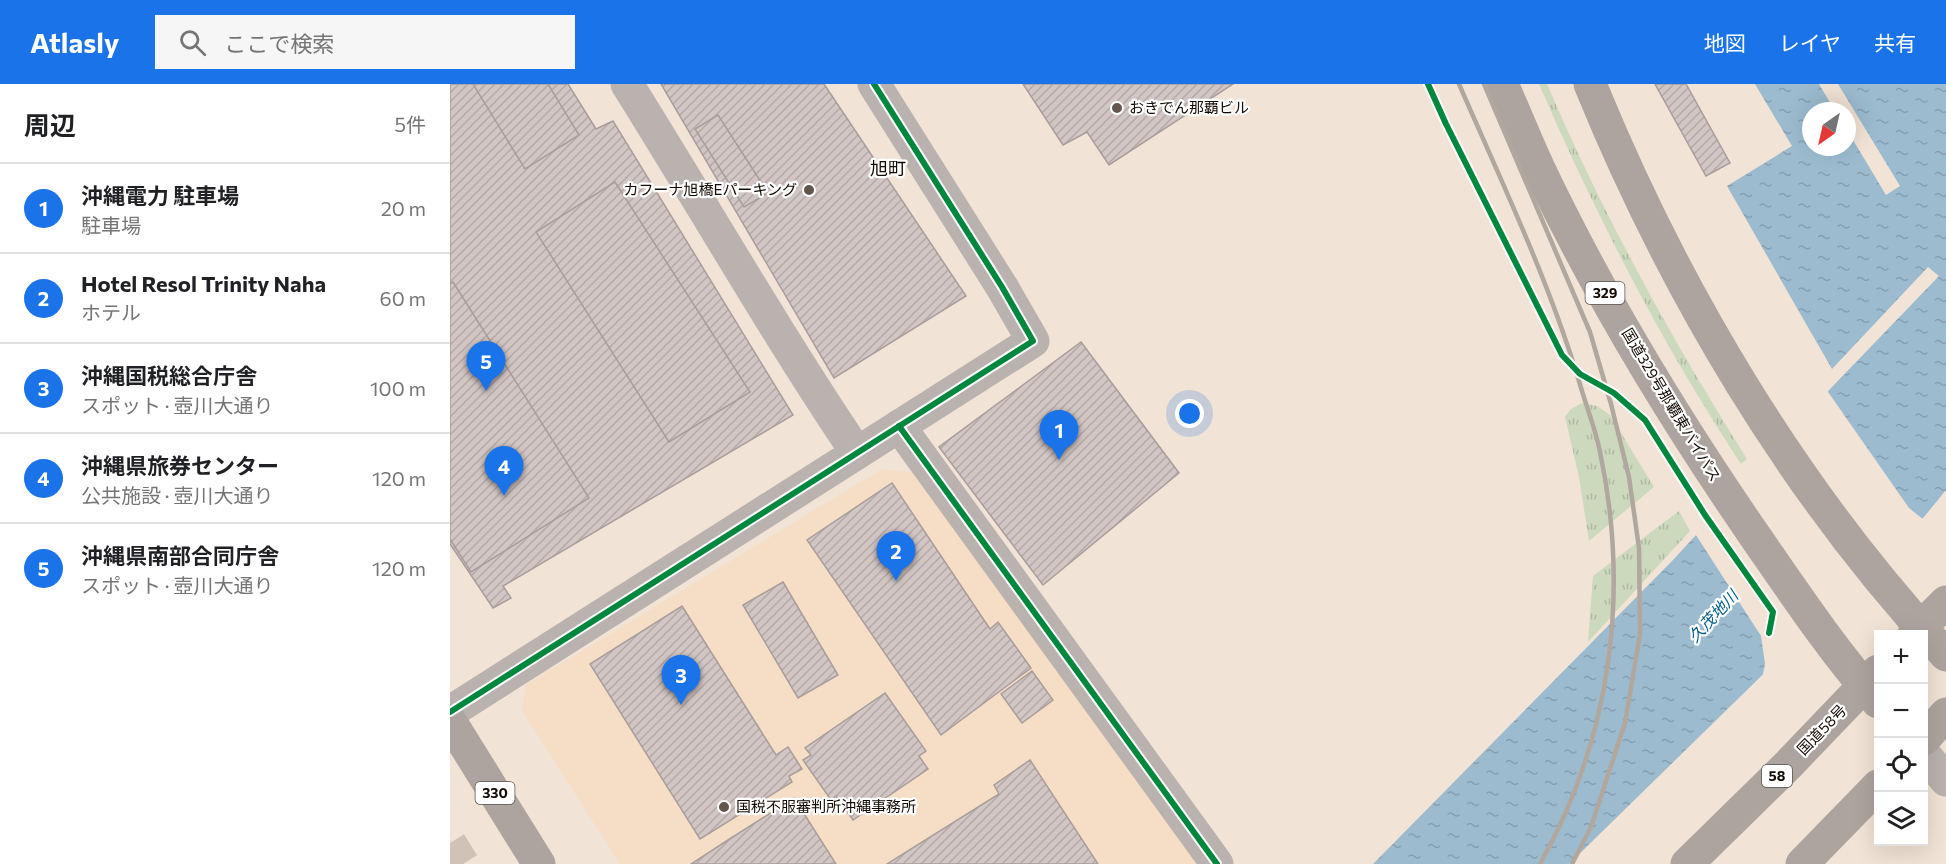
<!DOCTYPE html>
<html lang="ja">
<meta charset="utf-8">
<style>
:root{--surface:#fff;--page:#f6f6f6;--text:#202124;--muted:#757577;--line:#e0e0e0;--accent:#1a73e8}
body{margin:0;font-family:Commissioner,"Noto Sans JP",sans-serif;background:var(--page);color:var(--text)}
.controls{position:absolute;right:18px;bottom:18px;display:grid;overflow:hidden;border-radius:0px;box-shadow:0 6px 24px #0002}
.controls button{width:54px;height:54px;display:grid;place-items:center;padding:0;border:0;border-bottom:2px solid var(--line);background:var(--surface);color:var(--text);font:30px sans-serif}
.compass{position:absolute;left:1352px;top:18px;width:54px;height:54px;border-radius:50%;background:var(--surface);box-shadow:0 6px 24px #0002;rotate:214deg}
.you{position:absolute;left:740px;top:330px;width:21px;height:21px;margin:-15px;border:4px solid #fff;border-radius:50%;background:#1a73e8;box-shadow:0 0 0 9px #1a73e833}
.badge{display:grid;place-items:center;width:39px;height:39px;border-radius:50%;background:var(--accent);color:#fff;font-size:20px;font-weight:700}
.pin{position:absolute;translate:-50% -50px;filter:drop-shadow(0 2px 3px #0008)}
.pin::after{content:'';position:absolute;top:32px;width:21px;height:18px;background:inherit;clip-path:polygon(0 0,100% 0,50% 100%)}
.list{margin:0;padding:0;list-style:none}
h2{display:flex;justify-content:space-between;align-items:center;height:78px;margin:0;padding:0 24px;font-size:26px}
h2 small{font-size:20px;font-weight:400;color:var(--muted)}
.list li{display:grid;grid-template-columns:39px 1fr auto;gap:18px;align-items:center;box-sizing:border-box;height:90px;padding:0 24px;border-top:2px solid var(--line)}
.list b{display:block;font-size:22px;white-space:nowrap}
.list p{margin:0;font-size:20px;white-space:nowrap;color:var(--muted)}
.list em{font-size:20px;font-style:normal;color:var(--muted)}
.icon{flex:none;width:33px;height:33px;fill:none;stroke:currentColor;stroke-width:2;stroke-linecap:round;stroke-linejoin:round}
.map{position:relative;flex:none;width:1496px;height:780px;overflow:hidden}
header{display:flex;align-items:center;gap:36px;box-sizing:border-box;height:84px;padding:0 30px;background:var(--accent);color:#fff}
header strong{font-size:28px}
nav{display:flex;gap:33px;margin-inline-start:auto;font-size:21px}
.search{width:420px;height:54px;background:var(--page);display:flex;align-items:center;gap:15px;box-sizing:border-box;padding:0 21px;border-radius:0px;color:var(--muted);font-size:22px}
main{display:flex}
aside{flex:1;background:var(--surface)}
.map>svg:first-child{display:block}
.built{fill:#f5dec5}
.grass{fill:url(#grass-tufts)}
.water{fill:url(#water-ripples)}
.pier{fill:#f1e3d5}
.building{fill:url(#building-hatch);stroke:#a99d9b;stroke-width:1.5}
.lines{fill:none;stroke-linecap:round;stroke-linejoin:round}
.minor-tunnel{stroke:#d0c3b6;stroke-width:33;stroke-dasharray:33 16;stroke-linecap:butt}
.minor{stroke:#b9b2ae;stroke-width:33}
.highway{stroke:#aea49f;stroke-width:33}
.rail{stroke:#b0a79f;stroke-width:4.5}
.cycleway-casing{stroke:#fff;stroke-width:10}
.cycleway{stroke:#00873e;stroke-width:6}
.poi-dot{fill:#61574d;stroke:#fff;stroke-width:2}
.labels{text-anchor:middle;stroke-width:4.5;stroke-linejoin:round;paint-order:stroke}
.shield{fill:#fff;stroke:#5a544f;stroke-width:1.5}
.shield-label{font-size:14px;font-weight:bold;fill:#140b04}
.poi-label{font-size:15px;fill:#140b04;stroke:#fff;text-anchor:start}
.street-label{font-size:15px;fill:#140b04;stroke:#fff}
.water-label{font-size:16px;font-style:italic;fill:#005d89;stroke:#fff}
.quarter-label{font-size:18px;fill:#140b04;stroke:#fff}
</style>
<header>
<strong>Atlasly</strong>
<div class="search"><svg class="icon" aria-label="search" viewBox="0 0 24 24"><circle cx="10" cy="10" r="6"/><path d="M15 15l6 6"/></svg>ここで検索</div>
<nav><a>地図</a><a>レイヤ</a><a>共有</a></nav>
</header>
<main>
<aside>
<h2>周辺<small>5件</small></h2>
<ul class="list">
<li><span class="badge">1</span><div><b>沖縄電力 駐車場</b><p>駐車場</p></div><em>20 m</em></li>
<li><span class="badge">2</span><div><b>Hotel Resol Trinity Naha</b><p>ホテル</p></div><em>60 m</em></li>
<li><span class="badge">3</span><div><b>沖縄国税総合庁舎</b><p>スポット · 壺川大通り</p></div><em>100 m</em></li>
<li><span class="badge">4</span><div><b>沖縄県旅券センター</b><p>公共施設 · 壺川大通り</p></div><em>120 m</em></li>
<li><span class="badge">5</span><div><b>沖縄県南部合同庁舎</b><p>スポット · 壺川大通り</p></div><em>120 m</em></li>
</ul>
</aside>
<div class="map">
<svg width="1496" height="780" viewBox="0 0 1496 780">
<defs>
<pattern id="grass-tufts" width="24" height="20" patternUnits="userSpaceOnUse" patternTransform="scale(1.5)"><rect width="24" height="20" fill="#cdd9bd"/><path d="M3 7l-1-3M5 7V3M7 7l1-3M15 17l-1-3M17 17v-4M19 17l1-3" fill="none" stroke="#afb9a1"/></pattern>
<pattern id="water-ripples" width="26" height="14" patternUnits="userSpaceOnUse" patternTransform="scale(1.5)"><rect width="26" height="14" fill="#9cbbcf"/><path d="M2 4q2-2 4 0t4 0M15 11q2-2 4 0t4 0" fill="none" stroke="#869fb0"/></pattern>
<pattern id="building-hatch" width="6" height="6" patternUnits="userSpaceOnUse" patternTransform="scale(1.5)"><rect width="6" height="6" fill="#d2c6c4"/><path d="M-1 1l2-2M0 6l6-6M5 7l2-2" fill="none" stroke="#b3a9a7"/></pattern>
</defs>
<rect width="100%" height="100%" fill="#f1e3d5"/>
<path class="built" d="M432,385L465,389L759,780H170L72,627L76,601Z"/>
<g class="grass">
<path d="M1089,0H1097C1153,131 1221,254 1297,375L1291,380C1212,260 1146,132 1089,0Z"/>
<path d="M1132,319L1147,322L1160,331L1204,403L1139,457L1129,393L1115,333L1121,325Z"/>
<path d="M1229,427L1240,447L1138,558L1143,492Z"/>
</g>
<path class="water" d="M1305,0H1369L1385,27H1361V63H1397V46L1436,111L1450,102L1388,0H1496V406L1474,433L1119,780H923L1223,476L1381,304L1489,192L1478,183L1382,285L1277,102L1342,62Z"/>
<path class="pier" d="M1376,305L1459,424L1474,436L1312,595L1315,580L1311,552L1244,448Z"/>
<g class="building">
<path d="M0,0H118L146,45L163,37L343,331L53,502L61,514L43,524L0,460Z"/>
<path d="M23,0H98L129,51L75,85Z"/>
<path d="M211,0H374L516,212L384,294Z"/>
<path d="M573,0H783L659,81L637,48L613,61Z"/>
<path d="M1205,0H1236L1280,79L1256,92Z"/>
<path d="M268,31L318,109L294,123L245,45Z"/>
<path d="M165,98L300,308L219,358L86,148Z"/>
<path d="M3,198L139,414L21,488L0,455V200Z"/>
<path d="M631,258L729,389L593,501L489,363Z"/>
<path d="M442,399L540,545L548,538L581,584L491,651L357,456Z"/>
<path d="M333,498L388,591L348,614L293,521Z"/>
<path d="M232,522L326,671L338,663L352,685L339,692L342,698L250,755L140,580Z"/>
<path d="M582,587L603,616L572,639L551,610Z"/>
<path d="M435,609L476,667L469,672L478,685L403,736L386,712L381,716L353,676L361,671L355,664Z"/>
<path d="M580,676L648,780H437L549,710L544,701Z"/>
<path d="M344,714L386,780H241L278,756Z"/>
</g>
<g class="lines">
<path class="minor-tunnel" d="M0,759L13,780"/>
<g class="minor">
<path d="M177,0C254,123 326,249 407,369"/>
<path d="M449,342L767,780"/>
<path d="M0,628L583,257L552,203L424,0"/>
<path d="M1474,670L1496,696"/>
</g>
<g class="highway">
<path d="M1052,0C1065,29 1077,59 1090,87C1152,217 1228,341 1309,458C1347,513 1384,568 1428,618"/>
<path d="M1140,0C1224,206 1344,408 1496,571"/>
<path d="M1464,550L1496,518"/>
<path d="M0,637L89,780"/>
<path d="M1474,655L1496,630"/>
<path d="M1237,780L1337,682L1428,587"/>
<path d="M1352,780L1428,702"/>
</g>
<g class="rail">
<path d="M1009,0C1053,101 1101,201 1132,307C1138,327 1146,347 1150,368C1180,509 1161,654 1090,780"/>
<path d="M1034,0L1140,248L1161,320L1179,393L1189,464L1190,550L1175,639L1141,743L1122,780"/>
</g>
<defs>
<g id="cycleway">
<path d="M978,0L996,40L1112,271L1130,290L1164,309L1195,336L1255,431L1323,528L1319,549"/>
<path d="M449,342L767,780"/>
<path d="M0,628L583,257L552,203L424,0"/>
</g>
</defs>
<use href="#cycleway" class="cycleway-casing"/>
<use href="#cycleway" class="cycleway"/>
</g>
<g class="poi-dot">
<circle cx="667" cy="24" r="6"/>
<circle cx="359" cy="106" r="6"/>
<circle cx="274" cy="723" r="6"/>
</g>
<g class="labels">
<g class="shield">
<rect x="1135.5" y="198" width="39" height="22" rx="4.5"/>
<rect x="1312" y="681" width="30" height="22" rx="4.5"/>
<rect x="25.5" y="698" width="39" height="22" rx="4.5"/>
</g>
<g class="shield-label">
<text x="1155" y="214">329</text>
<text x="1327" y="697">58</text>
<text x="45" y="714">330</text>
</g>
<g class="poi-label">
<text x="679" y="29">おきでん那覇ビル</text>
<text x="347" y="111" text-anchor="end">カフーナ旭橋Eパーキング</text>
<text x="286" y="728">国税不服審判所沖縄事務所</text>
</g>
<g class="street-label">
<text transform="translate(1221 321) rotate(59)" y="5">国道329号那覇東バイパス</text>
<text transform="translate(1372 646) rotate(-46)" y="5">国道58号</text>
</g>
<g class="water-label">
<text transform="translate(1263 532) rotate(-47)" y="6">久茂地川</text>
</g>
<g class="quarter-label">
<text x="438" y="91">旭町</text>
</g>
</g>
</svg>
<div class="controls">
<button>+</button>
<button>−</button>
<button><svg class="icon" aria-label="locate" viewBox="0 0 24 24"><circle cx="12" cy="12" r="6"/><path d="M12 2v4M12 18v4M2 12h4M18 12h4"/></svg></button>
<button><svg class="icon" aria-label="layers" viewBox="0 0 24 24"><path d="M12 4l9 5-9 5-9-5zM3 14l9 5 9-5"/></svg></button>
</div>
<svg class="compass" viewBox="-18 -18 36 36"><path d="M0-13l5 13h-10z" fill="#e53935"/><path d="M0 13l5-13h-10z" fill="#757577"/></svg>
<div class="you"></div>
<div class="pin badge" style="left:609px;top:376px">1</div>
<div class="pin badge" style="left:446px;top:497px">2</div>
<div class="pin badge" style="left:231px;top:621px">3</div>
<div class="pin badge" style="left:54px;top:412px">4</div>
<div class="pin badge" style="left:36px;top:307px">5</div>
</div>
</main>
